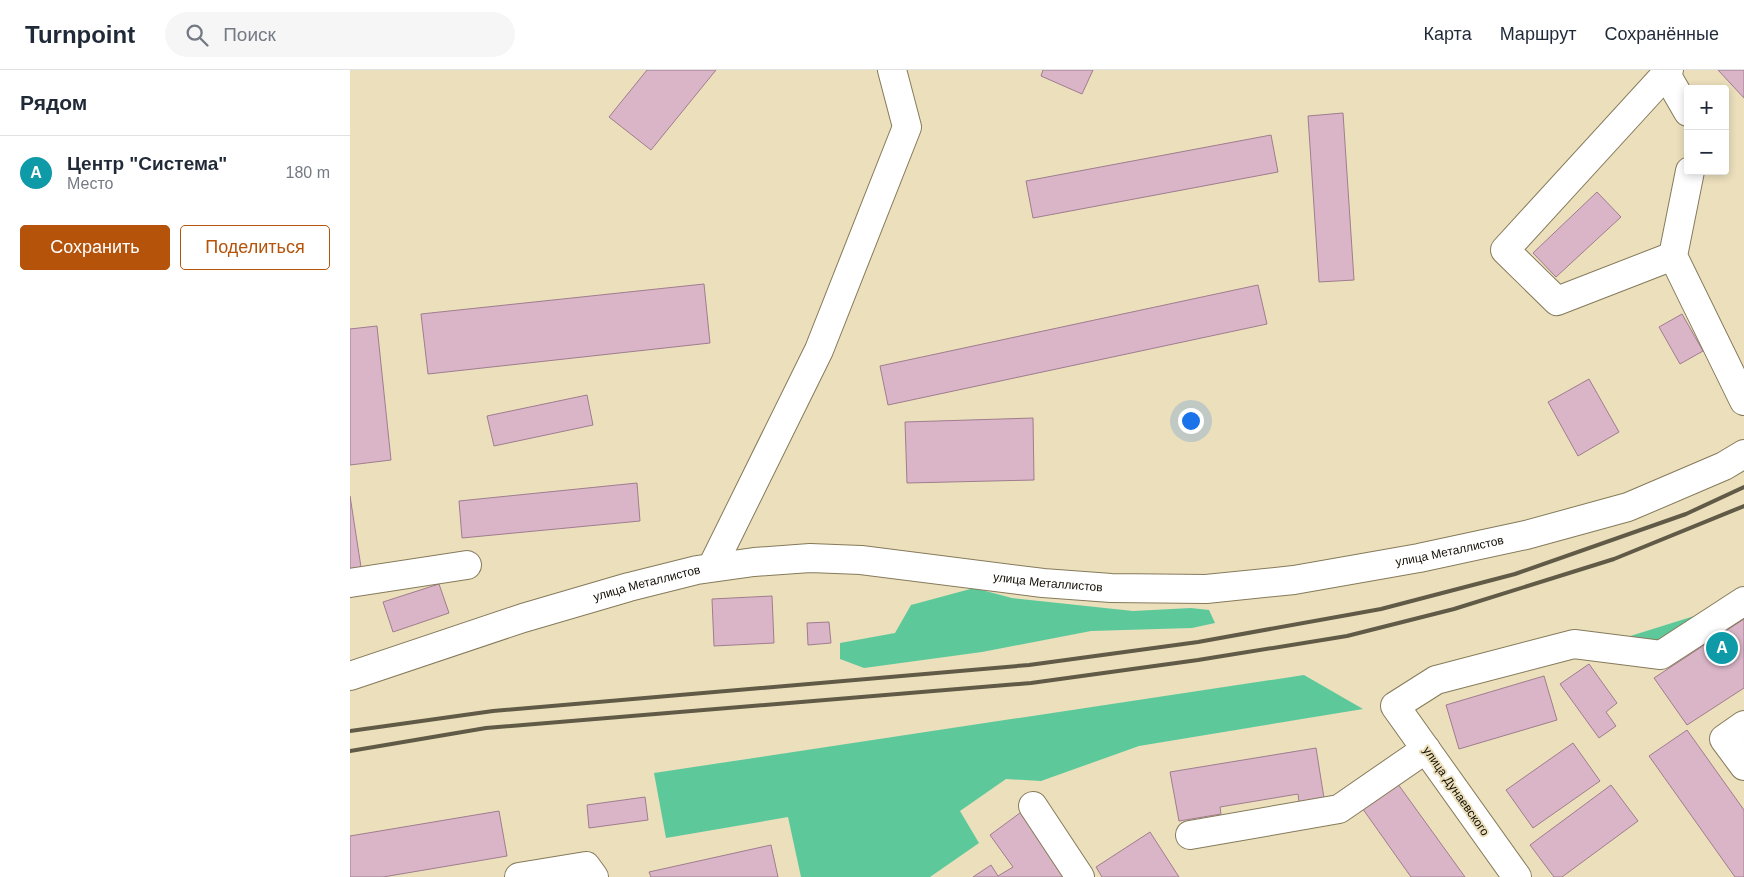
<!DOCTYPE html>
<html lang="ru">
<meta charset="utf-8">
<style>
:root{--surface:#fff;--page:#f6f6f7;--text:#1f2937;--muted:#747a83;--line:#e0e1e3;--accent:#b45309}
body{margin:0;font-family:Arial,sans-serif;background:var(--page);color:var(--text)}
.controls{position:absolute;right:15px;top:15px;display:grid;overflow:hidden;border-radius:5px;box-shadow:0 2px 8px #0003}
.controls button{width:45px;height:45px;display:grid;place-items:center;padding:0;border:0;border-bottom:1px solid var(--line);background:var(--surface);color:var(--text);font:25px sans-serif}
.you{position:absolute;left:840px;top:350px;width:18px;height:18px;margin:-12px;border:4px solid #fff;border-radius:50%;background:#1a73e8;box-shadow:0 0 0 8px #1a73e833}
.badge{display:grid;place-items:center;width:32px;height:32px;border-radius:50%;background:var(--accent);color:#fff;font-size:16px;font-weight:700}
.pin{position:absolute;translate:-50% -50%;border:2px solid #fff;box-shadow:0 1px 5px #0006}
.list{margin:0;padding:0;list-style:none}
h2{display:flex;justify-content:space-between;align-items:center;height:65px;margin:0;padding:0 20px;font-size:21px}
h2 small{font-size:16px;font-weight:400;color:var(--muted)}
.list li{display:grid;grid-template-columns:32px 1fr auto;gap:15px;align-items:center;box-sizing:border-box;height:75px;padding:0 20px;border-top:1px solid var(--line)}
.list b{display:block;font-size:19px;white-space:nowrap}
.list p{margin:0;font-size:16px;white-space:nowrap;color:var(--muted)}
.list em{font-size:16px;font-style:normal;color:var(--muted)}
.actions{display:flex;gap:10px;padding:15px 20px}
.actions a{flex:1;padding:11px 0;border:1px solid var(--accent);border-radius:5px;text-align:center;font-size:18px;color:var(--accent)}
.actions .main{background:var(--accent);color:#fff}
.icon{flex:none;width:28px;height:28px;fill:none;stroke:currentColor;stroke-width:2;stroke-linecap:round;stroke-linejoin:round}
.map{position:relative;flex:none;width:1394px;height:807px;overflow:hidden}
header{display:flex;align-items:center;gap:30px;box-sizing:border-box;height:70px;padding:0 25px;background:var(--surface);border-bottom:1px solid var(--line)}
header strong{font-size:24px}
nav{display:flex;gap:28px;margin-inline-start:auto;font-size:18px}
.search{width:350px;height:45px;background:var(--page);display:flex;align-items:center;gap:12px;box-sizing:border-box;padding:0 18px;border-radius:28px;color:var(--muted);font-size:19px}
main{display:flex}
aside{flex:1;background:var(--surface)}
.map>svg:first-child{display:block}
.forest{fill:#5dc99b}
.building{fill:#dab5c8;stroke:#9f7d8e}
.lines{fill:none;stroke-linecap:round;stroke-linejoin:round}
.minor-casing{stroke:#857a5a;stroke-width:30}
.major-casing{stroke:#857a5a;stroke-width:30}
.minor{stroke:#fff;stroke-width:28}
.major{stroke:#fff;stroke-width:28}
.rail{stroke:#615a47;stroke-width:4}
.labels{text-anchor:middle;stroke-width:4;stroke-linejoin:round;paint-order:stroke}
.street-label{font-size:12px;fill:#110d03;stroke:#ebdfbc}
</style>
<header>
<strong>Turnpoint</strong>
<div class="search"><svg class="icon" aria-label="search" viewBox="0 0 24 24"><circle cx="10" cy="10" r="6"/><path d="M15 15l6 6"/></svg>Поиск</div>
<nav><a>Карта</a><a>Маршрут</a><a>Сохранённые</a></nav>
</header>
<main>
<aside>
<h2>Рядом<small></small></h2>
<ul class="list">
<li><span class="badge" style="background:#0f9aa8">A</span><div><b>Центр &quot;Система&quot;</b><p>Место</p></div><em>180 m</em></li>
</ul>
<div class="actions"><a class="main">Сохранить</a><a>Поделиться</a></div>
</aside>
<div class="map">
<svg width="1394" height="807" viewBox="0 0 1394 807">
<rect width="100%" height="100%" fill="#ebdfbc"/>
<g class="forest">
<path d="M624,518L662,528L783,541L841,538L859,540L865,553L842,558L741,561L632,582L514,598L490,589V573L545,563L561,535Z"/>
<path d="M1357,542L1301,576L1274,568Z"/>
<path d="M954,605L1013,639L789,676L691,711L656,709L610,741L629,773L580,807H451L438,747L316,768L304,703Z"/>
</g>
<g class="building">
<path d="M297,0H366L301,80L259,47Z"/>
<path d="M693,0H743L732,24L691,6Z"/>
<path d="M1368,0H1394V28Z"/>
<path d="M993,43L1004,210L969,212L958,46Z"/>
<path d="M921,65L928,102L683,148L676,111Z"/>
<path d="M1247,122L1271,147L1206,207L1183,183Z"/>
<path d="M354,214L360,273L78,304L71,244Z"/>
<path d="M908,215L917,254L538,335L530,296Z"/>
<path d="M1332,244L1353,281L1330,294L1309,257Z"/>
<path d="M27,256L41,390L0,395V259Z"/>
<path d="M1239,309L1269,362L1228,386L1198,332Z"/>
<path d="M237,325L243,355L144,376L137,346Z"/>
<path d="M683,348L684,410L557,413L555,352Z"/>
<path d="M287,413L290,451L112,468L109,431Z"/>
<path d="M0,426L11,497L0,499Z"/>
<path d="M89,514L99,543L43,562L33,532Z"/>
<path d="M422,526L424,573L364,576L362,529Z"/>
<path d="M1394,549V618L1337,655L1304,608Z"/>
<path d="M479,552L481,573L458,575L457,553Z"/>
<path d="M1239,594L1267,633L1256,642L1266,656L1249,668L1210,614Z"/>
<path d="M1194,606L1207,650L1109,679L1096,635Z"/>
<path d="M1337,660L1394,740V807H1385L1299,686Z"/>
<path d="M1223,673L1250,711L1183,758L1156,720Z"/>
<path d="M966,678L974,728L949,732L948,724L870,737L871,744L829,751L820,702Z"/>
<path d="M1045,710L1115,807H1061L1010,735Z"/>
<path d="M1261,715L1288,751L1212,807H1204L1180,775Z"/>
<path d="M295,727L298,750L239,758L237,735Z"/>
<path d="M674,740L721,807H623L641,795L648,806L663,797L640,765Z"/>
<path d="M149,741L157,786L33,807H0V766Z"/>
<path d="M800,762L829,807H752L746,797Z"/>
<path d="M421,775L428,807H301L299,802Z"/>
</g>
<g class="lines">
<defs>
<g id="minor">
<path d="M1319,0L1316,4L1338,42"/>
<path d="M1316,4L1155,180L1207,231L1323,186"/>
<path d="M1340,101L1323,186L1394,331"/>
<path d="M362,497L469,280L557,57L542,0"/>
<path d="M0,513L117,495"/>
<path d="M1394,655L1374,669L1394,696"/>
<path d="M683,736L730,807"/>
<path d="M840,765L989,739L1076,679"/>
<path d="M169,807L236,796L244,807"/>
<path d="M1167,807L1045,636L1086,610L1224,574L1311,585L1394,531"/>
</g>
<g id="major">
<path id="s1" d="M0,606L173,548L279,517L347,500L404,492L460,488L511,490L693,513L761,518L856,519L944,510L1069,488L1176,465L1278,437L1374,396L1394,384"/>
</g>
</defs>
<use href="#minor" class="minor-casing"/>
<use href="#major" class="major-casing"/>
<use href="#minor" class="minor"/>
<use href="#major" class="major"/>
<g class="rail">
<path d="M0,661L143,641L679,595L848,572L1031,539L1165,504L1336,444L1394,417"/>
<path d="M0,681L136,658L681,613L848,590L997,566L1104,539L1264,489L1394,436"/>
</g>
</g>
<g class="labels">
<g class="street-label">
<text dy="4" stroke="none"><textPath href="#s1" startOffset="1121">улица Металлистов</textPath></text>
<text dy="4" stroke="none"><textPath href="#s1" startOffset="716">улица Металлистов</textPath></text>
<text dy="4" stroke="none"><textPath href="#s1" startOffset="311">улица Металлистов</textPath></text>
<text transform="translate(1106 721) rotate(55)" y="4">улица Дунаевского</text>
</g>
</g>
</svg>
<div class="controls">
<button>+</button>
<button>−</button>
</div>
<div class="you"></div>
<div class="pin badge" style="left:1372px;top:578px;background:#0f9aa8">A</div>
</div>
</main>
